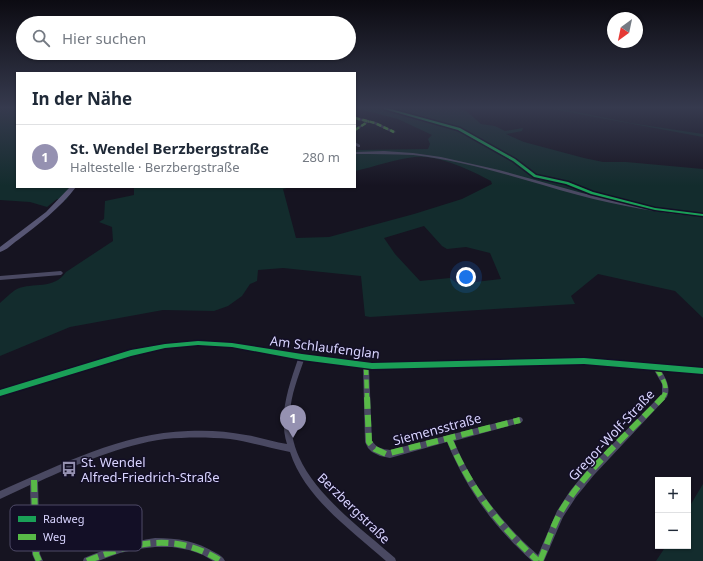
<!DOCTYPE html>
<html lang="de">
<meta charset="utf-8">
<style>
:root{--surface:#fff;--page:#f6f6f7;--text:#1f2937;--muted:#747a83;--line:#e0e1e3;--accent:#9591b1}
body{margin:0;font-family:"Noto Sans",sans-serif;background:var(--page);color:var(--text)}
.controls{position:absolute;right:12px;bottom:12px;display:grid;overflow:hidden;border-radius:0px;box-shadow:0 1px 3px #0004}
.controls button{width:36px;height:36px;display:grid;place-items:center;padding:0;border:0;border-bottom:1px solid var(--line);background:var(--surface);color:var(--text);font:20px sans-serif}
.compass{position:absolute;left:607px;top:12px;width:36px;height:36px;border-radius:50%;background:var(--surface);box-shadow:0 1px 3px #0004;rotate:213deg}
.you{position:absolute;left:466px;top:277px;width:14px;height:14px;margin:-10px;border:3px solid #fff;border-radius:50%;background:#1a73e8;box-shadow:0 0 0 6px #1a73e833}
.badge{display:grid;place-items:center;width:26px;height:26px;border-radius:50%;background:var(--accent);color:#fff;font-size:13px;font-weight:700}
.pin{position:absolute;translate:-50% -33px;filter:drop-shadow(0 1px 2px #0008)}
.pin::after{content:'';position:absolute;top:21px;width:14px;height:12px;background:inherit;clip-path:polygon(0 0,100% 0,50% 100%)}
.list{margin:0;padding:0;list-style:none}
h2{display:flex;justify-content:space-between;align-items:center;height:52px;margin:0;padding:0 16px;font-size:17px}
h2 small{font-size:13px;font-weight:400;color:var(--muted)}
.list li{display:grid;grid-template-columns:26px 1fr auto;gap:12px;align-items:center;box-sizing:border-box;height:64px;padding:0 16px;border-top:1px solid var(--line)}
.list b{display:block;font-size:15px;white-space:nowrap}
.list p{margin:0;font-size:13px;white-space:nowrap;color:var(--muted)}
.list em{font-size:13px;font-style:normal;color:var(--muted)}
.icon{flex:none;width:22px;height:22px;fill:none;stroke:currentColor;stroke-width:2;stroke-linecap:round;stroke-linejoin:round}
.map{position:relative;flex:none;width:703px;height:561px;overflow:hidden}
.search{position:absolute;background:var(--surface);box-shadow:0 1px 3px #0004;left:16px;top:16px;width:340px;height:44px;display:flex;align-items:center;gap:10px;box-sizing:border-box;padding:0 14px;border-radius:22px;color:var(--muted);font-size:15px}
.panel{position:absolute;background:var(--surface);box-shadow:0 1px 3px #0004;left:16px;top:72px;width:340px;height:116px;border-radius:0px}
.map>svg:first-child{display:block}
.green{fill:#132c2d;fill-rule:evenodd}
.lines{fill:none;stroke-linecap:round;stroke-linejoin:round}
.minor{fill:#4a4962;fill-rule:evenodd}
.tertiary{fill:#4a4962;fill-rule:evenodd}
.secondary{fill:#575674;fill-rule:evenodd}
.quiet-far2{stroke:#58b947;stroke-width:2.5;stroke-dasharray:5 2.5;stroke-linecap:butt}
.quiet-far1{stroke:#58b947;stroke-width:4.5;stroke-dasharray:9 4.5;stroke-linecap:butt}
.quiet{stroke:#58b947;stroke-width:6;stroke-dasharray:12 6;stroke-linecap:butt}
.cycleway-casing{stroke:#130f26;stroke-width:3}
.cycleway{fill:#1a9f57;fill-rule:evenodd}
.labels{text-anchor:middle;stroke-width:3;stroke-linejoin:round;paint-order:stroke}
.near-street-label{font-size:13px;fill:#d9d4ff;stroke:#130f26}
.near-poi-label{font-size:13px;fill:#d9d4ff;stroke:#130f26;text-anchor:start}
.key{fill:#130f26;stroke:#4e4a67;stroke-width:1}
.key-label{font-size:11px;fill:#d9d4ff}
</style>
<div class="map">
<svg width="703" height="561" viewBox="0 0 703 561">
<rect width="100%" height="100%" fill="#161421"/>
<g class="green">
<path d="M0,108H17V187H75L66,200L57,199L47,207L30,202L0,200Z"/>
<path d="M355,108H454L465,110L481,124L495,126L505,131L523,128L522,131L506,134L524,142L584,158L603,162H626L703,169V318L675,291L598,274L571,296L575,304L370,317L365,316L361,276L283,268L258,270L257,281L250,284L242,296L228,306L214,311L163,310L70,327L0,356V303C5,299 11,292 17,289C33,282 54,290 66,272L113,241L112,227L99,222L104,219L105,201L134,195V187H291L283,189L296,238L329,237L414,214L462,199L492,184L491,181C470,170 439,155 415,157C395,159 374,167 355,171V150L428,149L430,144L428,139L432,135L398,119ZM424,226L442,246L447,249L466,247L490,253L501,279L458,284L450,278L420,281L395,254L384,238Z"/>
<path d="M547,108H557L630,123L703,134V137Z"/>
<path d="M703,484V561H656L666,546H688V509Z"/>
</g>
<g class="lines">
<g class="minor">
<path d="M355,117L376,122L396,132L393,133L374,124L369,122L355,131V129L366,122L355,119Z"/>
<path d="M355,142L360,145V147H358L355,145Z"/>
<path d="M61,271L63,273L61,275L0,280V276Z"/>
<path d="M198,341L232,343L302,354L372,363L584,358L703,368V374L661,370C666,379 671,387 667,397L594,475L576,497L563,517L544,561H532C493,526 467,490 447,442L390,458L380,456L372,452L368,448L365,442L363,367L304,360C298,377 291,395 290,413C290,428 293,444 299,457C317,497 362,529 395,558L396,561H386C351,530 304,497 290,452C269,448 250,442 230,439C208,437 187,437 165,439C121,445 78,464 38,482L40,554L43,561H35L32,554L30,485L0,499V491C60,465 122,433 188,431C207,430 227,431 246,435C260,437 273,442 287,444C278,415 289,386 298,359L232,347L198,345L165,348L131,356L0,396V390L131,350L165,344ZM584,364L654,370L662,384V394L588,469L570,491L557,511L538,555C502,523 472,486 454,441L520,423L522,422L523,420L522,418L520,417L390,450C382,449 377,448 372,441L369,368Z"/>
<path d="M155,538C178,538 196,541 216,553C220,555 223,557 225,561H213L203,555L189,550L172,547H155L138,549L120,553L98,561H83L84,558C107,548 130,542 155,538Z"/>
</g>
<path class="tertiary" d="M384,151L413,153L441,157L499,170L582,193L610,199L657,208L703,213V217C661,213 619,206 578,195C523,180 469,161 413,155C393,154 374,154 355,154V152Z"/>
<path class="secondary" d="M70,187H76C60,208 39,224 18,240C12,244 7,250 0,252V247L46,212Z"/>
<g class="quiet-far2">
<path d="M355,118L375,123L394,132"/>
<path d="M355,130L369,121"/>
</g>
<g class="quiet-far1">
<path d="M366,366L367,398"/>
<path d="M656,368C661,376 671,389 662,398"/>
</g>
<g class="quiet">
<path d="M367,397L369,442L375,449L386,454L520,420"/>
<path d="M449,438C469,487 499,526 538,561"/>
<path d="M34,480L36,554L39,561"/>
<path d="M87,561C135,542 175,532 221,561"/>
<path d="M540,561C547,545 552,528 560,513C585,470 629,433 663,397"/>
</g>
<defs>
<g id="cycleway">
<path d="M384,108H387L460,128L515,159L536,175L568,182L593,192L655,208L703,214V216L655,210L591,194L566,184L534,177L513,161L458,130L384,109Z"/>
<path d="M198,341L232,343L302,354L372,363L584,358L703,368V374L584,364L372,369L302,360L232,347L198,345L165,348L131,356L0,396V390L131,350L165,344Z"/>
</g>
</defs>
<use href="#cycleway" class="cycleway-casing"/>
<use href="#cycleway" class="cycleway"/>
</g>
<linearGradient id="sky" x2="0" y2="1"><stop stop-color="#0c0b12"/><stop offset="0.58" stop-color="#363a4e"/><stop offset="1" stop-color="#363a4e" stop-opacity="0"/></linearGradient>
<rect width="703" height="186" fill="url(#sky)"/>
<defs>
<symbol id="bus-bare" viewBox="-9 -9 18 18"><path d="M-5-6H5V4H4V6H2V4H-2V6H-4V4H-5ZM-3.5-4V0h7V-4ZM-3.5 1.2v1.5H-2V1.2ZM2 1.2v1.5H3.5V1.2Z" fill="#9591b1" stroke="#130f26" stroke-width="2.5" paint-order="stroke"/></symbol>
</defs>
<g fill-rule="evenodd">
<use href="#bus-bare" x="58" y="458" width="22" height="22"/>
</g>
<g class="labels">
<g class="near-street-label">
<text transform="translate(325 347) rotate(7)" y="5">Am Schlaufenglan</text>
<text transform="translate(437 429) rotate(-15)" y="5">Siemensstraße</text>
<text transform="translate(611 435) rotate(-47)" y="5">Gregor-Wolf-Straße</text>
<text transform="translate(354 508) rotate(44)" y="5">Berzbergstraße</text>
</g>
<g class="near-poi-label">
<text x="81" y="467">St. Wendel<tspan x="81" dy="15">Alfred-Friedrich-Straße</tspan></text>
</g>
</g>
<rect x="10" y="505" width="132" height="46" rx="6" class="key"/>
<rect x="18" y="516" width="18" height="6" fill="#1a9f57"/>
<rect x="18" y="534" width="18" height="6" fill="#58b947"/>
<g class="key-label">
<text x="43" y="523">Radweg</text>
<text x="43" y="541">Weg</text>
</g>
</svg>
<div class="controls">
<button>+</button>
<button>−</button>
</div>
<svg class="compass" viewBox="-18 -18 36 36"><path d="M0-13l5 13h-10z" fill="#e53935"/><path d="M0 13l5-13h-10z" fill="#747a83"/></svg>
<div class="you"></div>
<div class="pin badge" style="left:293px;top:438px">1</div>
<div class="search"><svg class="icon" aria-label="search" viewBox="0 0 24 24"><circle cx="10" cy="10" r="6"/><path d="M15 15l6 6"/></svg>Hier suchen</div>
<section class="panel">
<h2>In der Nähe<small></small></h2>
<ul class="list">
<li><span class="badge">1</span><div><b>St. Wendel Berzbergstraße</b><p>Haltestelle · Berzbergstraße</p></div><em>280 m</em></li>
</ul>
</section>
</div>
